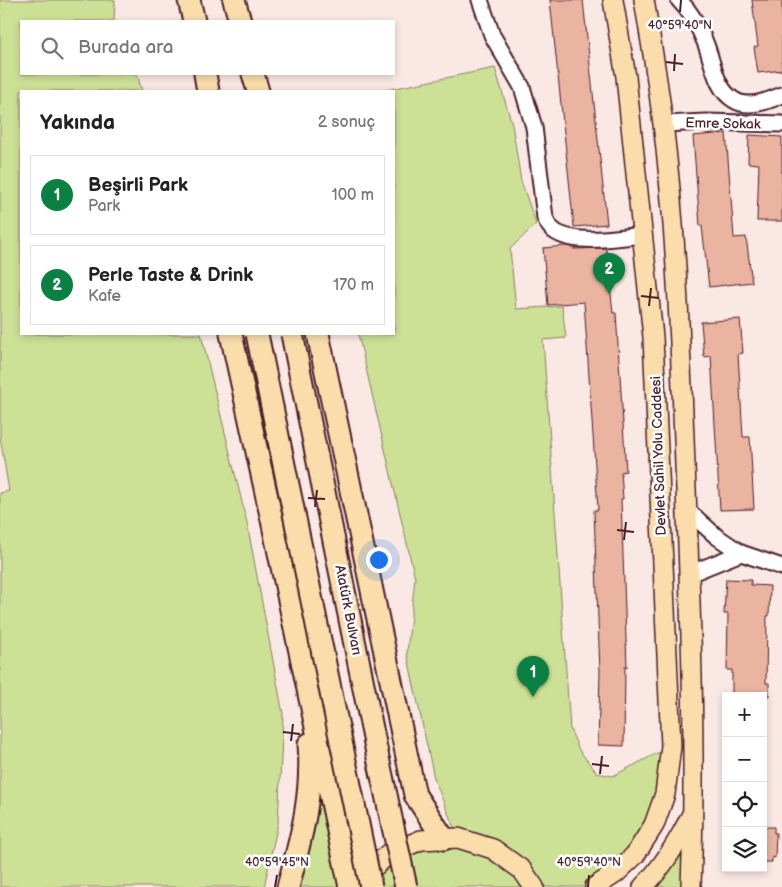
<!DOCTYPE html>
<html lang="tr">
<meta charset="utf-8">
<style>
:root{--surface:#fff;--page:#f6f6f6;--text:#222;--muted:#767676;--line:#e0e0e0;--accent:#0b8043}
body{margin:0;font-family:"Balsamiq Sans",sans-serif;background:var(--page);color:var(--text)}
.controls{position:absolute;right:15px;bottom:15px;display:grid;overflow:hidden;border-radius:0px;box-shadow:0 2px 8px #0003}
.controls button{width:45px;height:45px;display:grid;place-items:center;padding:0;border:0;border-bottom:1px solid var(--line);background:var(--surface);color:var(--text);font:25px sans-serif}
.you{position:absolute;left:378px;top:559px;width:18px;height:18px;margin:-12px;border:4px solid #fff;border-radius:50%;background:#1a73e8;box-shadow:0 0 0 8px #1a73e833}
.badge{display:grid;place-items:center;width:32px;height:32px;border-radius:50%;background:var(--accent);color:#fff;font-size:16px;font-weight:700}
.pin{position:absolute;translate:-50% -41px;filter:drop-shadow(0 1px 2px #0008)}
.pin::after{content:'';position:absolute;top:26px;width:18px;height:15px;background:inherit;clip-path:polygon(0 0,100% 0,50% 100%)}
.list{margin:0;padding:0;list-style:none}
h2{display:flex;justify-content:space-between;align-items:center;height:65px;margin:0;padding:0 20px;font-size:21px}
h2 small{font-size:16px;font-weight:400;color:var(--muted)}
.list li{display:grid;grid-template-columns:32px 1fr auto;gap:15px;align-items:center;box-sizing:border-box;height:80px;margin:0 10px 10px;padding:0 10px;border:1px solid var(--line);border-radius:0px}
.list b{display:block;font-size:19px;white-space:nowrap}
.list p{margin:0;font-size:16px;white-space:nowrap;color:var(--muted)}
.list em{font-size:16px;font-style:normal;color:var(--muted)}
.icon{flex:none;width:28px;height:28px;fill:none;stroke:currentColor;stroke-width:2;stroke-linecap:round;stroke-linejoin:round}
.map{position:relative;flex:none;width:782px;height:887px;overflow:hidden}
.search{position:absolute;background:var(--surface);box-shadow:0 2px 8px #0003;left:20px;top:20px;width:375px;height:55px;display:flex;align-items:center;gap:12px;box-sizing:border-box;padding:0 18px;border-radius:0px;color:var(--muted);font-size:19px}
.panel{position:absolute;background:var(--surface);box-shadow:0 2px 8px #0003;left:20px;top:90px;width:375px;height:245px;border-radius:0px}
.map>svg:first-child{display:block}
.green{fill:#cce196;stroke:#8b8060}
.building{fill:#ebb4a1;stroke:#4a1f2b}
.lines{fill:none;stroke-linecap:round;stroke-linejoin:round}
.minor-casing{stroke:#4a1f2b;stroke-width:19}
.major-casing{stroke:#4a1f2b;stroke-width:22}
.highway-casing{stroke:#4a1f2b;stroke-width:25}
.minor{stroke:#fff;stroke-width:15}
.major{stroke:#faddab;stroke-width:19}
.highway{stroke:#faddab;stroke-width:21}
.highway-bridge-casing{stroke:#4a1f2b;stroke-width:25;stroke-linecap:butt}
.highway-bridge{stroke:#faddab;stroke-width:21}
.ticks{fill:none;stroke:#4a1f2b;stroke-width:2}
.labels{text-anchor:middle;stroke-width:5;stroke-linejoin:round;paint-order:stroke}
.street-label{font-size:14px;fill:#4a1f2b;stroke:#fff}
.ticks-label{font-size:12px;text-anchor:middle;fill:#4a1f2b;stroke:#fff;stroke-width:5;stroke-linejoin:round;paint-order:stroke}
</style>
<div class="map">
<svg width="782" height="887" viewBox="0 0 782 887">
<rect width="100%" height="100%" fill="#f9e8e3"/>
<filter id="ink" filterUnits="userSpaceOnUse"><feTurbulence type="fractalNoise" baseFrequency=".02" numOctaves="2"/><feDisplacementMap in="SourceGraphic" scale="10" xChannelSelector="R" yChannelSelector="G"/><feConvolveMatrix kernelMatrix="1 2 1 2 8 2 1 2 1" color-interpolation-filters="sRGB"/></filter>
<g filter="url(#ink)">
<g class="green">
<path d="M0,0H115L114,21H21V74H137L142,91H21V334H201L247,523L283,714L278,823L264,887H0V493L9,491L0,437Z"/>
<path d="M495,68L512,124L521,181L536,224L510,249L516,309L562,306L566,338L543,340L570,729L579,750L597,773L613,776L671,746L654,825L595,887H356L388,854L458,838L434,778L407,653L415,578L358,334H394V91H381Z"/>
<path d="M295,627L350,887H288L311,767Z"/>
<path d="M681,834L692,887H643Z"/>
</g>
<g class="building">
<path d="M550,0H583L607,224L574,227Z"/>
<path d="M752,0H782V70L758,73L754,47L758,46Z"/>
<path d="M726,133L734,238L746,237L752,282L709,287L702,226H700L693,136Z"/>
<path d="M749,135L782,137V221H757L759,164L748,163Z"/>
<path d="M565,246L573,247V249L606,248L613,313H616L626,471L621,472L623,499H621L627,667H625L624,746L598,745L600,673L594,510H598L584,302L548,305L543,248Z"/>
<path d="M740,319L743,353L738,354L743,437H750L754,509L720,510L711,356L704,357L701,322Z"/>
<path d="M726,579L751,580V585L770,586L769,616H767L766,683H769V696H732V670H727L728,614H724Z"/>
<path d="M763,827H774V833H776L775,858L772,857V862H763Z"/>
</g>
<g class="lines">
<defs>
<g id="minor">
<path d="M480,0L492,35L522,87L534,127L545,218C547,221 548,225 551,228C569,247 619,237 643,235"/>
<path d="M679,0C691,12 699,27 705,42C713,61 715,89 734,100C748,109 768,101 782,95"/>
<path d="M663,124L706,122L782,124"/>
<path d="M687,510L716,536L741,553L782,567"/>
<path d="M689,574L741,553"/>
</g>
<g id="major">
<path d="M644,0C651,41 658,82 663,124C678,244 681,368 686,489C691,622 696,755 691,887"/>
<path d="M358,882L388,854L421,840L458,838L493,849L522,870L534,887"/>
<path d="M595,887L616,873L635,855L654,825L665,794L671,746L653,337L626,77L613,0"/>
<path d="M643,887C664,866 678,842 691,816"/>
</g>
<g id="highway">
<path d="M189,0L194,21"/>
<path d="M234,0L240,21"/>
<path d="M205,74L208,91"/>
<path d="M253,74L258,91"/>
<path d="M231,334L272,520L350,887"/>
<path d="M318,334L415,795L444,839"/>
<path d="M288,887C301,838 313,796 309,744"/>
</g>
</defs>
<use href="#minor" class="minor-casing"/>
<use href="#major" class="major-casing"/>
<use href="#highway" class="highway-casing"/>
<use href="#minor" class="minor"/>
<use href="#major" class="major"/>
<use href="#highway" class="highway"/>
<defs>
<g id="highway-bridge">
<path d="M257,334L371,887"/>
<path d="M292,334L377,753L406,887"/>
</g>
</defs>
<use href="#highway-bridge" class="highway-bridge-casing"/>
<use href="#highway-bridge" class="highway-bridge"/>
</g>
</g>
<path class="ticks" d="M680,12L681,0M666,62L683,64M674,71L675,54M641,296L659,298M649,306L651,288M308,498L325,499M315,507L317,490M617,530L634,532M624,540L626,522M283,732L300,734M291,741L293,724M592,764L609,766M600,774L602,756M275,887L277,875M588,887L589,875"/>
<g class="labels">
<g class="street-label">
<text transform="translate(723 123) rotate(1)" y="5">Emre Sokak</text>
<text transform="translate(658 456) rotate(-92)" y="5">Devlet Sahil Yolu Caddesi</text>
<text transform="translate(349 610) rotate(79)" y="5">Atatürk Bulvarı</text>
</g>
</g>
<g class="ticks-label">
<text x="680" y="29">40°59'40"N</text>
<text x="277" y="866">40°59'45"N</text>
<text x="589" y="866">40°59'40"N</text>
</g>
</svg>
<div class="controls">
<button>+</button>
<button>−</button>
<button><svg class="icon" aria-label="locate" viewBox="0 0 24 24"><circle cx="12" cy="12" r="6"/><path d="M12 2v4M12 18v4M2 12h4M18 12h4"/></svg></button>
<button><svg class="icon" aria-label="layers" viewBox="0 0 24 24"><path d="M12 4l9 5-9 5-9-5zM3 14l9 5 9-5"/></svg></button>
</div>
<div class="you"></div>
<div class="pin badge" style="left:533px;top:697px">1</div>
<div class="pin badge" style="left:609px;top:294px">2</div>
<div class="search"><svg class="icon" aria-label="search" viewBox="0 0 24 24"><circle cx="10" cy="10" r="6"/><path d="M15 15l6 6"/></svg>Burada ara</div>
<section class="panel">
<h2>Yakında<small>2 sonuç</small></h2>
<ul class="list">
<li><span class="badge">1</span><div><b>Beşirli Park</b><p>Park</p></div><em>100 m</em></li>
<li><span class="badge">2</span><div><b>Perle Taste &amp; Drink</b><p>Kafe</p></div><em>170 m</em></li>
</ul>
</section>
</div>
